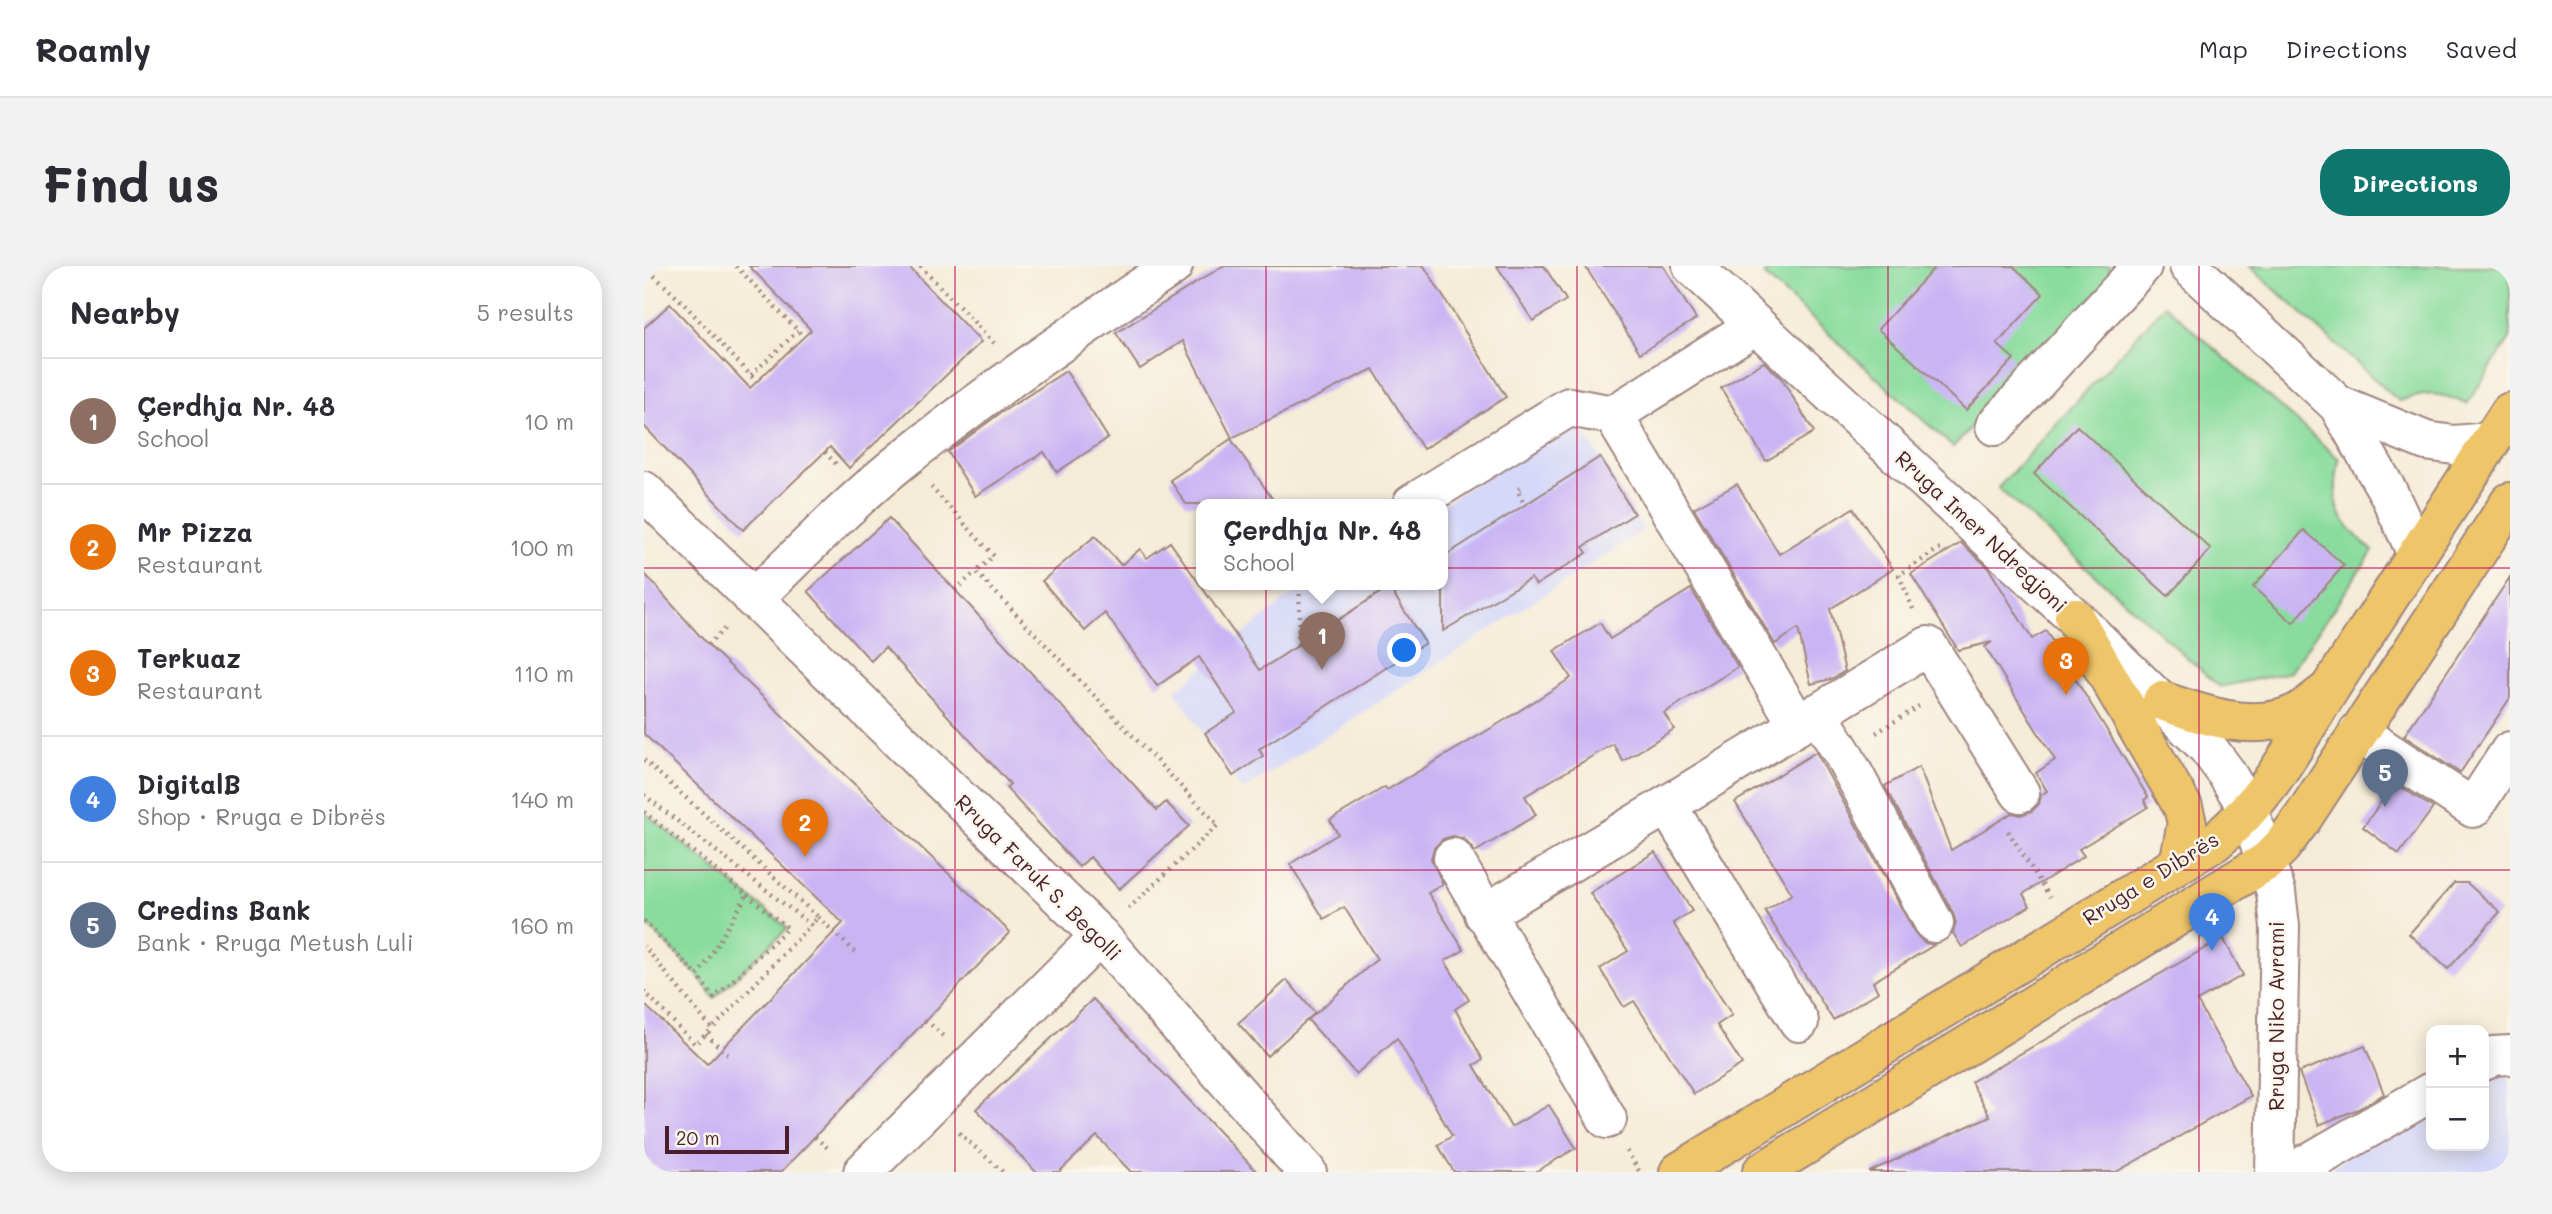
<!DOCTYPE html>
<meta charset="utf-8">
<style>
:root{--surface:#fff;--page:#f2f2f3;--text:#2b2b33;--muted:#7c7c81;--line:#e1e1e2;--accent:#0f766e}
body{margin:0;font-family:Mali,sans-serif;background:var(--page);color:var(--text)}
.controls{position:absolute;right:21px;bottom:21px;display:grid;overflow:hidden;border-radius:14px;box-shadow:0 4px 18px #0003}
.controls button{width:63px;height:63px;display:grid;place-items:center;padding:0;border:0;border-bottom:2px solid var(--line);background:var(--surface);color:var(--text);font:35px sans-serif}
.scale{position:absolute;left:21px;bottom:18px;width:124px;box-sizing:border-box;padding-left:7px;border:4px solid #4a1f2b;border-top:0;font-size:19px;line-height:24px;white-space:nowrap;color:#4a1f2b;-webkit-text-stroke:5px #fbf7ec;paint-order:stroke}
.you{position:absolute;left:761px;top:385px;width:24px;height:24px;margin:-18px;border:5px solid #fff;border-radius:50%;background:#1a73e8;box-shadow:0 0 0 10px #1a73e833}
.badge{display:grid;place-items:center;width:46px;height:46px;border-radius:50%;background:var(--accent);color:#fff;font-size:23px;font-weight:700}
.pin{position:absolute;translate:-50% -58px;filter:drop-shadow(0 2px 4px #0008)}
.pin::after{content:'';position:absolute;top:37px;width:24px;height:21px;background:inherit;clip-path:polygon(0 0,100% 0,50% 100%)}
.popup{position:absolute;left:552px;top:233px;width:252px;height:91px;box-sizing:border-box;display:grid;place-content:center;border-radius:14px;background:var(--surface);filter:drop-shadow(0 2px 5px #0005);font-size:23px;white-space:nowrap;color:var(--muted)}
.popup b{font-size:26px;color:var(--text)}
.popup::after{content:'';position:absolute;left:50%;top:100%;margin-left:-14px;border:14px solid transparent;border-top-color:var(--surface)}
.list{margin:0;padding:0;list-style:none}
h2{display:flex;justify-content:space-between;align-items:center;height:91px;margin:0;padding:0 28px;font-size:30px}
h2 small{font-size:23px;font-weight:400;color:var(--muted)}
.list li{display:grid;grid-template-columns:46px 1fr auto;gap:21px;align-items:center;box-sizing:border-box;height:126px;padding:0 28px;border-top:2px solid var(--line)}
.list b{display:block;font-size:26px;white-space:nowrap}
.list p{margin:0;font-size:23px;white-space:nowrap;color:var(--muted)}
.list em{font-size:23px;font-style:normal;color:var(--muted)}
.map{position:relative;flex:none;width:1866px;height:906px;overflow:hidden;border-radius:28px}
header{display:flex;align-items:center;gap:42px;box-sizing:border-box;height:98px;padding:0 35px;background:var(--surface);border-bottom:2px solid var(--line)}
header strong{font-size:33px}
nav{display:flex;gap:38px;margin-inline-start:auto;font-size:24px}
.intro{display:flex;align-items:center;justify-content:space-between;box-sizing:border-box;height:168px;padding:0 42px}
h1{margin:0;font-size:49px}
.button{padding:18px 32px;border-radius:28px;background:var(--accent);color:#fff;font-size:24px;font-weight:700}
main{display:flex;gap:42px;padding:0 42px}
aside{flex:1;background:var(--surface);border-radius:28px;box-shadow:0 4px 18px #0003}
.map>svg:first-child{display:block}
.built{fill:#d5d8f9}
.green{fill:#89dc9d;stroke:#6a7e64;stroke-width:2}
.building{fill:#cab5f4}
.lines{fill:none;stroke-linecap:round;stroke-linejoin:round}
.minor-casing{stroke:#a08681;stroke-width:42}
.major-casing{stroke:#a08681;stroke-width:42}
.path{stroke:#a08681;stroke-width:4.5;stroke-dasharray:2 5;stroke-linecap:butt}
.minor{stroke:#fff;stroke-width:38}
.major{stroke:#eec569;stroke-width:38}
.grid{fill:none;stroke:#c2185b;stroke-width:2;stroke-opacity:0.55}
.labels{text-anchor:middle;stroke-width:5;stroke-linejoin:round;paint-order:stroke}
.street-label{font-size:21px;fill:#4a1f2b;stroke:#fbf7ec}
</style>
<header>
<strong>Roamly</strong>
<nav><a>Map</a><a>Directions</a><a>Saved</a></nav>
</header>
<div class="intro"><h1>Find us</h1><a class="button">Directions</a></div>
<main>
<aside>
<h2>Nearby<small>5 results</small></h2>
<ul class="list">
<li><span class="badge" style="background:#8d6e63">1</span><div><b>Çerdhja Nr. 48</b><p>School</p></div><em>10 m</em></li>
<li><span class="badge" style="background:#e8710a">2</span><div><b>Mr Pizza</b><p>Restaurant</p></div><em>100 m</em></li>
<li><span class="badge" style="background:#e8710a">3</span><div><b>Terkuaz</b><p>Restaurant</p></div><em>110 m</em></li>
<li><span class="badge" style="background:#3f7fe0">4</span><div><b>DigitalB</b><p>Shop · Rruga e Dibrës</p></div><em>140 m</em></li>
<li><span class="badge" style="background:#5c6f8a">5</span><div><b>Credins Bank</b><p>Bank · Rruga Metush Luli</p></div><em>160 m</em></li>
</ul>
</aside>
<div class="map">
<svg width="1866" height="906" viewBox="0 0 1866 906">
<rect width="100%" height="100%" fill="#fbf7ec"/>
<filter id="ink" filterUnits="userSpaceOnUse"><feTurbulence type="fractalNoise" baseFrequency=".0143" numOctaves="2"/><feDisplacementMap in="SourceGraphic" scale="14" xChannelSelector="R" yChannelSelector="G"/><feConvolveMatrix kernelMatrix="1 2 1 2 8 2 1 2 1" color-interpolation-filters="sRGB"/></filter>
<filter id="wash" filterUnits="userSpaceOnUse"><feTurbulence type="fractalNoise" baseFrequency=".00686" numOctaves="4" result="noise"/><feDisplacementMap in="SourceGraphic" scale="28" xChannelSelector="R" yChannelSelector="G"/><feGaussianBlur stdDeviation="1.57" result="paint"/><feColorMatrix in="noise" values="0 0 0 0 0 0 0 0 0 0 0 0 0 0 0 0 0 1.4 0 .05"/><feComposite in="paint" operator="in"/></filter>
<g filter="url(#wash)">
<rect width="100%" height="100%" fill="#f5ecd7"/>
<g class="built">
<path d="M932,153L1000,264L598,525L531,425L637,337L666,318H799V238Z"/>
<path d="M1857,803L1866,819V906H1691V899L1787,843V880H1840V813Z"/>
</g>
<g class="green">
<path d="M1129,0H1466V13L1309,181L1120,9Z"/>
<path d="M1605,0H1866V72L1823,138C1794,126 1785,125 1755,135Z"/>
<path d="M1521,39L1695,193C1687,241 1692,253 1729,285L1646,406L1576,421L1354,222Z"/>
<path d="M0,546L144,662L70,732L54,710L0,655Z"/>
</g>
<g id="blocks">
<g class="building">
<path d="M105,0H264L337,76L205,202L186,181L99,264L0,160V62L26,38L106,122L167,64Z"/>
<path d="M579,0H780L862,131L779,183L729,103L588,172L539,75L496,103L472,67Z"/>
<path d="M853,0H900L922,34L889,55Z"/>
<path d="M941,0H1019L1052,53L996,87Z"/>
<path d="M1292,0H1369L1399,28L1353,78L1370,93L1322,144L1234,63Z"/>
<path d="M1120,96L1137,112L1170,166L1122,195L1077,122Z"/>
<path d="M422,105L464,172L413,206L400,186L331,230L304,186L355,148Z"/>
<path d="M1433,160L1567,283L1524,330L1390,208Z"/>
<path d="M587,173L632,238H542L526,214Z"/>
<path d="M956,191L990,248L939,281L943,287L892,319L887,312L799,365V291Z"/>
<path d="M1093,218L1135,288L1209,242L1249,303L1186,343L1201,405L1187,413L1167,418L1154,363L1131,378L1050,242Z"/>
<path d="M245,252L513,544L522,536L545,560L475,623L446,591L435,601L362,522L366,518L241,381L227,395L164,325Z"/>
<path d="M1660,264L1700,299L1649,357L1609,321Z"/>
<path d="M451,270L477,299L496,283L503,292L526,276L616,404L745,321L781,377L615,483L619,490L589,510L561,467L592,447L555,391L513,420L461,347L441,365L398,315Z"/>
<path d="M1317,277L1344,301L1388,373L1402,365L1504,531L1500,534L1504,541L1435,583L1440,590L1379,628L1386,640L1318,681L1309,667L1312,657L1309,647L1241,520L1275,501L1307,584L1368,547L1377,549L1388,545L1395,538L1397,529L1403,525L1392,507L1411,494L1341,381L1348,376L1314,384L1267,308Z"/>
<path d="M0,307L64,379L366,666L137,906H17L0,890V738L63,798L199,657L0,468Z"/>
<path d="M1866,311V432L1816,507L1760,470Z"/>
<path d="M1047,323L1094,401L1020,447L1030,463L979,495L969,478L881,530L892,549L831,586L820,573L809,570L799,573L790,582L787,593L799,618L784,627L820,684L801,695L825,734L811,743L839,794L830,799L867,861L905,839L932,882L891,906H810L794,879L808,870L753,772L712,808L664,754L733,693L700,641L680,653L646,598L694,568L686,554L741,521L743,524L856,457L927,412L910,385L956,357L966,373Z"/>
<path d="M1172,486L1271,667L1279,676L1290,679L1229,716L1234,726L1189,754L1121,645L1148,628L1091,536Z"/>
<path d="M1751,517L1789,542L1755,588L1719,561Z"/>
<path d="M1011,586L1048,645L1029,657L1088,749L1073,759L1098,798L1050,828L990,735L980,741L956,703L984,685L946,627Z"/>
<path d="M1810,617H1823L1856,646L1804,703L1765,668Z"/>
<path d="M1579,672L1599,709L1553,735L1607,830L1472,906H1225L1346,850L1327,816Z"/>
<path d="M643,714L671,747L623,790L594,757Z"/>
<path d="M449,733L546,835L613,906H487L453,870L415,906H392L332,843Z"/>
<path d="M1721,780L1740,828L1714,843L1675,859L1655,806Z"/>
</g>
</g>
</g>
<g filter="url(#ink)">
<use href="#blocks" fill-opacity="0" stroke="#a08681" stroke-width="2"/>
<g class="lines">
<defs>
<g id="minor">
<path d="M1048,0L1430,351L1563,481L1581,505L1605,545L1632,626L1636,660L1631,906"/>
<path d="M1545,0L1694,139L1744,226L1773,288"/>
<path d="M1694,139L1782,175L1810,179L1846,176"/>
<path d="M969,149L1154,459"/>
<path d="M1351,160L1498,0"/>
<path d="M0,225L456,670L663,906"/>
<path d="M768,238L925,141L969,149L1112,59"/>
<path d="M109,333C159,285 207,235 261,192C347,124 438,61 529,0"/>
<path d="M1173,447L1199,488L1290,657"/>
<path d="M1714,466L1829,542L1866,485"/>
<path d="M1023,539L1155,756"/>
<path d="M809,592L963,853"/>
<path d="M840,648L1023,539L1284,380L1376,527"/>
<path d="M1840,795L1849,790L1866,789"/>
<path d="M219,906L456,670"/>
<path d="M1649,906L1787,826"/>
</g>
<g id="major">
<path d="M1430,351L1539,541L1543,557L1535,597"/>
<path d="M1518,435C1558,449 1609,467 1651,448C1662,442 1672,433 1682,426"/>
<path d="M1035,906L1572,575C1630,526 1652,474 1692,413C1750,324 1807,235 1866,146"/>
<path d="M1118,906L1623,595L1638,580L1658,553L1866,236"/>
</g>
</defs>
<use href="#minor" class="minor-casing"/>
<use href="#major" class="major-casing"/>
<g class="path">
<path d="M0,0L38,36L113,116"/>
<path d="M92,0L160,71"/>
<path d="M276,0L350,77"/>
<path d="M107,109L154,65"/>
<path d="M181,186L192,198"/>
<path d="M287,221L350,290L332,306L574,559L484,643"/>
<path d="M876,222L873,224L881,239"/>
<path d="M311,324L332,306"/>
<path d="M1269,343L1255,309L1296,282"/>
<path d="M64,379L83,360"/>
<path d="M654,379L656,318"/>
<path d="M1232,467L1275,440"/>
<path d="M0,494L174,651L167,659"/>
<path d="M0,529L167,659L68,763L0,680"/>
<path d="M0,546L103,629"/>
<path d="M1364,565L1406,631"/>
<path d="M103,629L144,662L70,732L54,710Z"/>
<path d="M174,651L214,689"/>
<path d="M0,655L54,710"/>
<path d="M0,725L51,778L68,763"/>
<path d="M282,754L299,770"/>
<path d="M62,768L86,791"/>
<path d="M315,867L359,906"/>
<path d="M171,871L186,884"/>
<path d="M983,885L995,905"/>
</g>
<use href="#minor" class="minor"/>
<use href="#major" class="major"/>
</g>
</g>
<path class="grid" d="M311,0V906M622,0V906M933,0V906M1244,0V906M1555,0V906M0,302H1866M0,604H1866"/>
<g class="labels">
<g class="street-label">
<text transform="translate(1337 266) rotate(43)" y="7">Rruga Imer Ndregjoni</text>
<text transform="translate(394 612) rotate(45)" y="7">Rruga Faruk S. Begolli</text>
<text transform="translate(1507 613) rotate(-32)" y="7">Rruga e Dibrës</text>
<text transform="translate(1633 750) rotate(-90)" y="7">Rruga Niko Avrami</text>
</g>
</g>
</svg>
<div class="controls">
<button>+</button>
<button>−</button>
</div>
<div class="scale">20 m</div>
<div class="you"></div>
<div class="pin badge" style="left:678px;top:404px;background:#8d6e63">1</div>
<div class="popup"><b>Çerdhja Nr. 48</b>School</div>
<div class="pin badge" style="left:161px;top:591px;background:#e8710a">2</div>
<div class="pin badge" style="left:1422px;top:429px;background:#e8710a">3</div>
<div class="pin badge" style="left:1568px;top:685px;background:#3f7fe0">4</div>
<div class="pin badge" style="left:1741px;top:541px;background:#5c6f8a">5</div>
</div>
</main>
